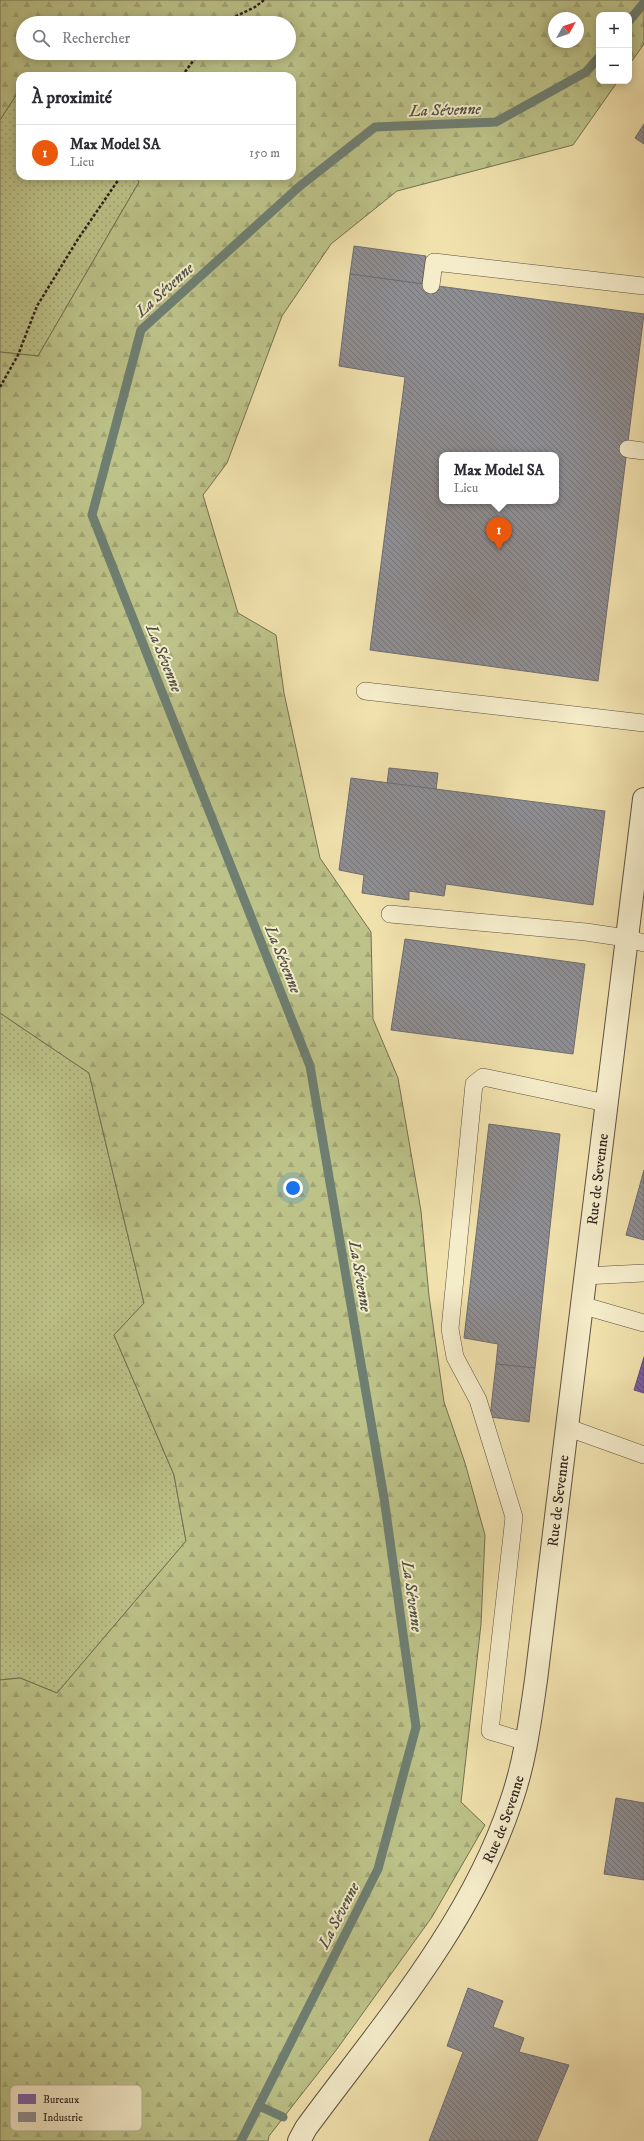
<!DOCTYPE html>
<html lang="fr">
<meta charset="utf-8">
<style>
:root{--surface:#fff;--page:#f2f2f3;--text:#2b2b33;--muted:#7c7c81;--line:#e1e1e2;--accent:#ea580c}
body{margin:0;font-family:"IM FELL DW Pica",serif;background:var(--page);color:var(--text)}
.controls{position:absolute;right:12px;top:12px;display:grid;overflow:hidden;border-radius:8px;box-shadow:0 2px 10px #0003}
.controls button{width:36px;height:36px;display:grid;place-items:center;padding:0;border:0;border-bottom:1px solid var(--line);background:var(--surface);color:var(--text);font:20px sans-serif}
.compass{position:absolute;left:548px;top:12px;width:36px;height:36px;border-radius:50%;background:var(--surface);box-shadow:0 2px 10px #0003;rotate:50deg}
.you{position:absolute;left:293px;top:1188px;width:14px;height:14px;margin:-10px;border:3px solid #fff;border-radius:50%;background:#1a73e8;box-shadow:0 0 0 6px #1a73e833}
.badge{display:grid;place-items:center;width:26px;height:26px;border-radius:50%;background:var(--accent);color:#fff;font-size:13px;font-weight:700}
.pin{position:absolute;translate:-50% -33px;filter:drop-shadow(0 1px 2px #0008)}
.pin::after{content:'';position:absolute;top:21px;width:14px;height:12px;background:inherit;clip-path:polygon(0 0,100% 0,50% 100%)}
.popup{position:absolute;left:439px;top:452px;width:120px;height:52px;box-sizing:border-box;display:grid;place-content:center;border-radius:8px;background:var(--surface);filter:drop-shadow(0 1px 3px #0005);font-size:13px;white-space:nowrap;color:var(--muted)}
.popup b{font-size:15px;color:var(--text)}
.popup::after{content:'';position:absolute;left:50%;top:100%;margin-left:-8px;border:8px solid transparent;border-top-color:var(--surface)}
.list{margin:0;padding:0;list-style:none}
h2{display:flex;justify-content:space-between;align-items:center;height:52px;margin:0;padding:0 16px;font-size:17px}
h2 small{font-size:13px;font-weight:400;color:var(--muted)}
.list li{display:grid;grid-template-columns:26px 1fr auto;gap:12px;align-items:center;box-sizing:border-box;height:56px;padding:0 16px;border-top:1px solid var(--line)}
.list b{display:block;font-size:15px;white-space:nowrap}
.list p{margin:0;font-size:13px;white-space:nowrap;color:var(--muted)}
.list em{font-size:13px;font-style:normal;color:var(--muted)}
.icon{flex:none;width:22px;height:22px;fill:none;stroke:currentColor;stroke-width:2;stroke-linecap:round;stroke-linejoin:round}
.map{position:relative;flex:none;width:644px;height:2141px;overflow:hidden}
.search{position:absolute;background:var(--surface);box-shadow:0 2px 10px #0003;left:16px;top:16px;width:280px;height:44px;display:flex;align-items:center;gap:10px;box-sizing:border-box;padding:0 14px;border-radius:22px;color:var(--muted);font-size:15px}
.panel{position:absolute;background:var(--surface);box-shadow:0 2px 10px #0003;left:16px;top:72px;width:280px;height:108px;border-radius:12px}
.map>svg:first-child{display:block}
.grass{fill:url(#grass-dots);stroke:#747252}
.forest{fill:url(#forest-firs);stroke:#747252;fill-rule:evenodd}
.offices{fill:url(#offices-back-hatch);stroke:#644c7d}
.industry{fill:url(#industry-back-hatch);stroke:#706d6f;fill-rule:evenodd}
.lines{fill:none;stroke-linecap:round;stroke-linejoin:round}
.stream{stroke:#6e7f72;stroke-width:9}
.service-casing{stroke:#5e5140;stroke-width:18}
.minor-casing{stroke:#5e5140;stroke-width:24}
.path{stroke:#2d211c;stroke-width:2.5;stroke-dasharray:3 2;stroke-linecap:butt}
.service{stroke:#f5ecca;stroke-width:17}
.minor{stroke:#f5ecca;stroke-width:22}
.labels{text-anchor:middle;stroke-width:4;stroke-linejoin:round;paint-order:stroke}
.street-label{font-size:15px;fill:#2d211c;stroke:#f5ecca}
.water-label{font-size:16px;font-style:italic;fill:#4e5047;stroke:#f5ecca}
.key{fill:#f5ecca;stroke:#b9af96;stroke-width:1}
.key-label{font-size:11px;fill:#2d211c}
</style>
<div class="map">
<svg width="644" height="2141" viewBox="0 0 644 2141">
<defs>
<pattern id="grass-dots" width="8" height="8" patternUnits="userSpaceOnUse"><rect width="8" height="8" fill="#bcc288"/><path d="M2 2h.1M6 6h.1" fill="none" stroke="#a2a675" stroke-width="1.8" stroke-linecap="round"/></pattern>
<pattern id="forest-firs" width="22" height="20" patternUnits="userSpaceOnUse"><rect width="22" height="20" fill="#bcc288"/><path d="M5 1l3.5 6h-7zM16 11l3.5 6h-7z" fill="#a2a675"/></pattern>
<pattern id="offices-back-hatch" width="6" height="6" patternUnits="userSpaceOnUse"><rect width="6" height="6" fill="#7b5ea7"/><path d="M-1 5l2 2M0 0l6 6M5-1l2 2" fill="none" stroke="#60497f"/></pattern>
<pattern id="industry-back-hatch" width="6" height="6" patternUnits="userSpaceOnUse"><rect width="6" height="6" fill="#8d8d92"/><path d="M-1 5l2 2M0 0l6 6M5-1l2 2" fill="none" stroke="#747376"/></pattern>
</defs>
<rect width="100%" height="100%" fill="#f0e1ad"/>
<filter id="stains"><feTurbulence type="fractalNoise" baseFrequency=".005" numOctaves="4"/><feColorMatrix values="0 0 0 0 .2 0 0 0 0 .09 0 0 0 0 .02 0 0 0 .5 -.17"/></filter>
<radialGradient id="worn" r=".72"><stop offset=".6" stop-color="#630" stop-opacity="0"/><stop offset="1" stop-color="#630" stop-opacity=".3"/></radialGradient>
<g class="grass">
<path d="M20,89V176H134L139,182L38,356L0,352V120Z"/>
<path d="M0,1013L89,1073L144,1303L114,1335L174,1475L186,1541L57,1693L20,1678L0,1680Z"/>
</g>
<path class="forest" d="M0,0H644V44L629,65V15H599V81H618L573,145L397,191L331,244L282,316L227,463L203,495L238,613L276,635L284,693L320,858L371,932L373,1019L398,1078L421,1211L429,1296L444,1402L465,1463L485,1535L481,1624L461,1802L485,1825L432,1917L337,2049L269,2136L268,2141H0V1680L20,1678L57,1693L186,1541L174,1475L114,1335L144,1303L89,1073L0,1013V352L38,356L139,182L134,176H292V76H36L32,72L29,76H20V89L0,120ZM554,18H578V42H554ZM23,23H289V53H23Z"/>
<path class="offices" d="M644,1357V1393L634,1390Z"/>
<g class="industry">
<path d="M644,124V144L635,138Z"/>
<path d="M354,246L426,256L422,284L350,274Z"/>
<path d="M350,274L644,314L598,681L370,650L405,377L339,366ZM442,455H556V501H442Z"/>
<path d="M389,768L438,773L436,790L387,784Z"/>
<path d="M351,778L605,811L593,905L446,884L444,896L409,891V900L362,893L364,875L339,870Z"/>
<path d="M405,939L585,964L573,1054L391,1030Z"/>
<path d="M489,1124L560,1134L535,1368L496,1364L498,1344L464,1338Z"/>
<path d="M644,1170V1240L626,1235Z"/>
<path d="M496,1364L535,1368L529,1422L490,1417Z"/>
<path d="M616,1798L644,1803V1880L604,1874Z"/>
<path d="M468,1988L503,2001L493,2027L524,2038L519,2052L569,2065L537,2141H429L463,2052L447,2046Z"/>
</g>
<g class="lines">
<g class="stream">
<path d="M629,21L644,3"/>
<path d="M259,2106L283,2117"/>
<path d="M241,2141L378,1869L416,1727L384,1498L310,1066L92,515L141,330L300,186L375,127L496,122L586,72L599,57"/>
</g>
<defs>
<g id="service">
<path d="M431,285L434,262L644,286"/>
<path d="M628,449L644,451"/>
<path d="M365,691L644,723"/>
<path d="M390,914L586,932L626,938L644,943"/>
<path d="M584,1276L644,1273"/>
<path d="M581,1305L644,1323"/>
<path d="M566,1427L644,1455"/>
<path d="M527,1742L490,1731L514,1517L478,1400L455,1357L450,1329L474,1084L483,1077L606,1103"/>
</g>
<g id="minor">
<path id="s1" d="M299,2141L306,2128C382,2025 470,1925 511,1802C525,1762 530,1721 536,1680L644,799"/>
</g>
</defs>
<use href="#service" class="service-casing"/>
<use href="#minor" class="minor-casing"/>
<g class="path">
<path d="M222,23L255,7L264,0"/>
<path d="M182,76L199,53"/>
<path d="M0,387L18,355L37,306L78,239L121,176"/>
</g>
<use href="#service" class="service"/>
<use href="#minor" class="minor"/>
</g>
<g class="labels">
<g class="street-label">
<text dy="5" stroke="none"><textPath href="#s1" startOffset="1031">Rue de Sevenne</textPath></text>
<text dy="5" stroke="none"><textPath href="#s1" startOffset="707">Rue de Sevenne</textPath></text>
<text dy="5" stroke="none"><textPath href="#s1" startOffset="383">Rue de Sevenne</textPath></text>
</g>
<g class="water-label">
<text transform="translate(445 109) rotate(-2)" y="6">La Sévenne</text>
<text transform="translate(164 289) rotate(-42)" y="6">La Sévenne</text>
<text transform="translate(165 658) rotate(68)" y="6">La Sévenne</text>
<text transform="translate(284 959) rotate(68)" y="6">La Sévenne</text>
<text transform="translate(361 1276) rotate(80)" y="6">La Sévenne</text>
<text transform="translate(413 1596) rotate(82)" y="6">La Sévenne</text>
<text transform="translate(338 1915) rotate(-63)" y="6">La Sévenne</text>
</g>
</g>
<rect x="10" y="2085" width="132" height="46" rx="6" class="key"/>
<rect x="18" y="2094" width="18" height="10" fill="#7b5ea7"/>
<rect x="18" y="2112" width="18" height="10" fill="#8d8d92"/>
<g class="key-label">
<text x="43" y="2103">Bureaux</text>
<text x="43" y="2121">Industrie</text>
</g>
<rect width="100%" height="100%" filter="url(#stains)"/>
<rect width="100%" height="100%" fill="url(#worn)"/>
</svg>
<div class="controls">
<button>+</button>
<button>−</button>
</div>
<svg class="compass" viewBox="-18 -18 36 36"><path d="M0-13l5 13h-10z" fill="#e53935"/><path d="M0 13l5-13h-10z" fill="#7c7c81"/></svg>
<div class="you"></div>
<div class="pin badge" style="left:499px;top:550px">1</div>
<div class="popup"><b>Max Model SA</b>Lieu</div>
<div class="search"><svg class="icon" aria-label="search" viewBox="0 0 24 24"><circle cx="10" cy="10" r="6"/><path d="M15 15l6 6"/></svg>Rechercher</div>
<section class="panel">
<h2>À proximité<small></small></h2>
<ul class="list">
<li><span class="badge">1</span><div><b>Max Model SA</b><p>Lieu</p></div><em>150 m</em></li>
</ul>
</section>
</div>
